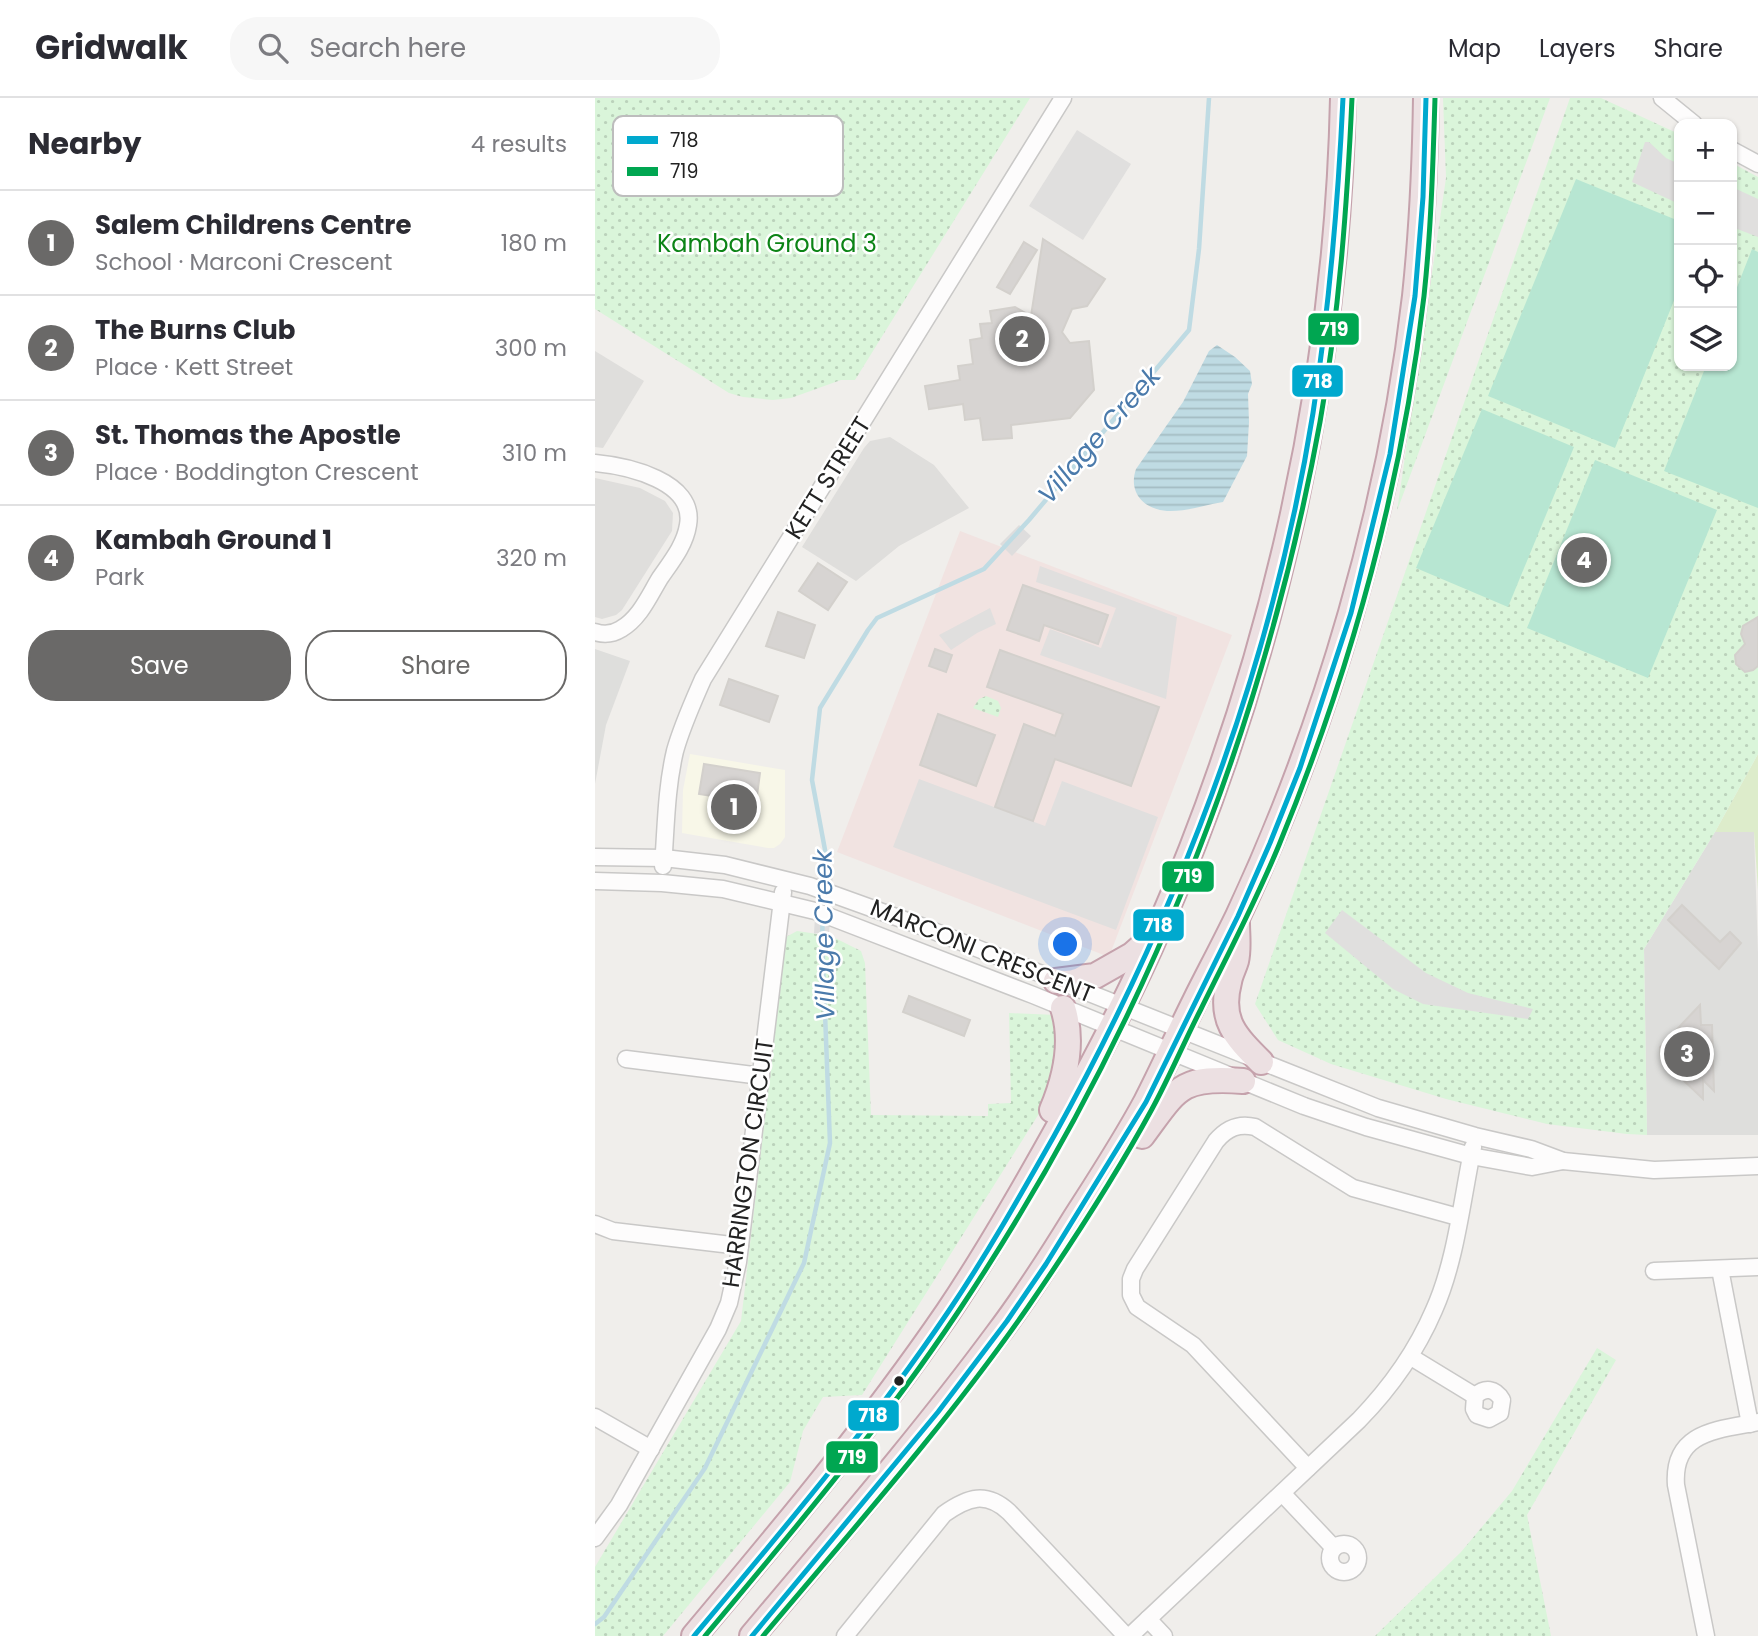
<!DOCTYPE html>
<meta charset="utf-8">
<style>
:root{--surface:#fff;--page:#f7f7f7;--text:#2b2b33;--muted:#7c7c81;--line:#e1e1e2;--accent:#6a6968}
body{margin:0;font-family:Poppins,sans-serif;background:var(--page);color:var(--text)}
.controls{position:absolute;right:21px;top:21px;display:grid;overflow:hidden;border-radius:14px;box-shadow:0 2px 5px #0004}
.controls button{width:63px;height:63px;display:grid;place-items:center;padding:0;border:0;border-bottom:2px solid var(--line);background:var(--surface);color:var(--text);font:35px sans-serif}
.you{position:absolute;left:471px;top:847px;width:24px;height:24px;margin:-18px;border:5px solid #fff;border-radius:50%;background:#1a73e8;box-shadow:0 0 0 10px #1a73e833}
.badge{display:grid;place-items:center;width:46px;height:46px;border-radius:50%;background:var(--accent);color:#fff;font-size:23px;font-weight:700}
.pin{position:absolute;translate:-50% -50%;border:4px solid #fff;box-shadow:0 2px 7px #0006}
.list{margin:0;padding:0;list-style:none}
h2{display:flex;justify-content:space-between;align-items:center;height:91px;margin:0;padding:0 28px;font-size:30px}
h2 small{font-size:23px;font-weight:400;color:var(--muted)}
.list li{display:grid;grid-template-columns:46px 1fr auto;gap:21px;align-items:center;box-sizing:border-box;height:105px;padding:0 28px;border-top:2px solid var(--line)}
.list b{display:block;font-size:26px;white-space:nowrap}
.list p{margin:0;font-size:23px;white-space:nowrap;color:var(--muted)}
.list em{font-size:23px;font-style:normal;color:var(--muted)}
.actions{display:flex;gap:14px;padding:21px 28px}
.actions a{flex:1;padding:16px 0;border:2px solid var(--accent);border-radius:28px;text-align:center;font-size:24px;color:var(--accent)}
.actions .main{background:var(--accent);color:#fff}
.icon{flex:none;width:38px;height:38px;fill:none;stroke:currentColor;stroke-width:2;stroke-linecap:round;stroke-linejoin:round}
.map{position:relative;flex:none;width:1163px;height:1538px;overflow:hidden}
header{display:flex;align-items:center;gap:42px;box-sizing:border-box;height:98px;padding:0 35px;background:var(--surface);border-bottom:2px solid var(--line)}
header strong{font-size:33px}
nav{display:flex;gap:38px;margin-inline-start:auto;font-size:24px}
.search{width:490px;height:63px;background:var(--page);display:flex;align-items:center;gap:18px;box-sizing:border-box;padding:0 24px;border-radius:28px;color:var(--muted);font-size:26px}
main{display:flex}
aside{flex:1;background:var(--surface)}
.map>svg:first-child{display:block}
.residential{fill:#dfdedc}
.commercial{fill:#f1e3e1}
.education{fill:#f8f7e8}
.religious{fill:#dededc}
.grass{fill:#ddeccb}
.park{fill:url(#park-dots)}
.pitch{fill:#b7e6d2}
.parking{fill:#e0dfde}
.water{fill:url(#water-rules)}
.pier{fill:#dedddd}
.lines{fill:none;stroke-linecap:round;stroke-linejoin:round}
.stream{stroke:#bfdbe3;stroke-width:4.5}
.building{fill:#d7d4d2;stroke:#d3d0cc;stroke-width:2}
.minor-casing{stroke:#c9c8c7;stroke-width:19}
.highway-casing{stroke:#c5a2ac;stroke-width:28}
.minor{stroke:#fdfcfc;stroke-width:16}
.highway{stroke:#ece0e2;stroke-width:24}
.bus-1-casing{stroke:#fff;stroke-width:10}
.bus-2-casing{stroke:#fff;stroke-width:10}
.bus-1{stroke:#00a9ce;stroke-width:5}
.bus-2{stroke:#00a651;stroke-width:5}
.bus-dot{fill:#222;stroke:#fff;stroke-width:2.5}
.labels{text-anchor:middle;stroke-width:5;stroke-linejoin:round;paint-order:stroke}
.park-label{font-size:24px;fill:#0c8416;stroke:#fff}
.street-label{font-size:24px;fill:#222;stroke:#fff}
.water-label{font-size:26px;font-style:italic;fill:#4a7aab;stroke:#fff}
.key{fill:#fff;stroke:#bdbdbd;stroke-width:2}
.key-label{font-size:19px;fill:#222}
.line-badge{stroke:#fff;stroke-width:2.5}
.badge-label{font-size:19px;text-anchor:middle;font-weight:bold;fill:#fff}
</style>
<header>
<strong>Gridwalk</strong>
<div class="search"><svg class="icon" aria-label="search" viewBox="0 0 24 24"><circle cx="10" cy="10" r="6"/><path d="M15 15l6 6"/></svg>Search here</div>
<nav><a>Map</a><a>Layers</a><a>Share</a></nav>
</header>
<main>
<aside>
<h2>Nearby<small>4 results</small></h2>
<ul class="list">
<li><span class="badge">1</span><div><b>Salem Childrens Centre</b><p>School · Marconi Crescent</p></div><em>180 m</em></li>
<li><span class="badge">2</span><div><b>The Burns Club</b><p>Place · Kett Street</p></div><em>300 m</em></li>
<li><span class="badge">3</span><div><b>St. Thomas the Apostle</b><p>Place · Boddington Crescent</p></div><em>310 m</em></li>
<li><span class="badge">4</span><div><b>Kambah Ground 1</b><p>Park</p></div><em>320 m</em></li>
</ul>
<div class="actions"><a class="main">Save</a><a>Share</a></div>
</aside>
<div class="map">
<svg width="1163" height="1538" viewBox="0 0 1163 1538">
<defs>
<pattern id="park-dots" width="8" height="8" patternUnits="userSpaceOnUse" patternTransform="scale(1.75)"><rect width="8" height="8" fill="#daf5da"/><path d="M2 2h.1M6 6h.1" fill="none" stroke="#bbd2bb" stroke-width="1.8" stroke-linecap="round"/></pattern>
<pattern id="water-rules" width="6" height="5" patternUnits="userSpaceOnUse" patternTransform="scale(1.75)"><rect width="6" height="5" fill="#bfdbe3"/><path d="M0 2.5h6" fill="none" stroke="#a4bcc2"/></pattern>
</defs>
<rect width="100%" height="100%" fill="#f0eeeb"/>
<g class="residential">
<path d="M0,253L49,283L8,350L0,349Z"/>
<path d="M295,339L339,367L374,410L304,448L261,483L207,449L269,350L275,343Z"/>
<path d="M0,380L45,390L70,403L78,415L77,433L27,512L21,517L7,521L0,519Z"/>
</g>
<path class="commercial" d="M365,433L637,537L514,859L242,754Z"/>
<path class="education" d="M95,656L190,672V739L185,746L179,750H173L87,735L88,692Z"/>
<g class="religious">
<path d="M0,551L35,563L11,627L0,686Z"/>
<path d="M1120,734H1159L1163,855V1037H1052L1049,851Z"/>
</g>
<path class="grass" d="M1163,656V792L1159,734H1120Z"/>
<g class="park">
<path d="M0,0H435L260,282H246L196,300L178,302L148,299L134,295L0,211Z"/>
<path d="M848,0H955L802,413L851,80Z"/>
<path d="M975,0H1006L1084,36V268H1137V65L1163,79V656L1120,734L1049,851L1052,1037L1032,1036L952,1026L851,1001L736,966L683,942L660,906Z"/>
<path d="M391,598L403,603L406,610L403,619L378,610L384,601Z"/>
<path d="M202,833L236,838L266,853L270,865L276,1017L393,1018V1006L416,1005L414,915L461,917L467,929L457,995L267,1297L228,1299L208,1333L195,1384L68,1538H0V1469L146,1223L191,839Z"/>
<path d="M1002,1250L1021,1262L932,1417L956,1538H780L866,1454L917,1393Z"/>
</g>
<g class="pitch">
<path d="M981,81L1084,123V190L1020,350L893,298Z"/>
<path d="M1157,151L1163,154V410L1069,373L1111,268H1137V202Z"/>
<path d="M887,311L979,349L913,509L821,470Z"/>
<path d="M1000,362L1122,412L1053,580L932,530Z"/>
</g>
<g class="parking">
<path d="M482,32L536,66L488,142L434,108Z"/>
<path d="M1050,44H1054L1071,60L1084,66V106L1037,84Z"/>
<path d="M1137,89L1163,101V139L1137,129Z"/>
<path d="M445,468L582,519L571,601L445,557L455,531L506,550L521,510L441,484Z"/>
<path d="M395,510L401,526L382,535L356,552L344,537Z"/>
<path d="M324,681L450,728L467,683L563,719L521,832L298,749Z"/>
<path d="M747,812L831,875L873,895L938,911L933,921L828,906L798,891L730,835Z"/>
</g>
<path class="water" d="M622,247L640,259L655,273L657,286L653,296L654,324L652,358L628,404C610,407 590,414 572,413C548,411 533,394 541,371L588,304L614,253Z"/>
<g class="pier">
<path d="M424,427L436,438L417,458L405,446Z"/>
<path d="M223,773L238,774L234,836L219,835Z"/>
</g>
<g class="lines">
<g class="stream">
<path d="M231,788L233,768L217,682L225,610L273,532L282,520L389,471L434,422L594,232L604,151L614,0"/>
<path d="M0,1526L9,1519L110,1370L209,1165L235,1045L227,837L228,821"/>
</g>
</g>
<g class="building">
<path d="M448,141L510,181L492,208L477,211L467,234L475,245L494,243L499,292L475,320L416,327L417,340L388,342L385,320L370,322L368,306L334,311L330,288L365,282L363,268L378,266L375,242L387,240L385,226L397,225L395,213L420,209L436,218Z"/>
<path d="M429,144L442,152L415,196L402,189Z"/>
<path d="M223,465L252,484L233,512L204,493Z"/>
<path d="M428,487L513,517L503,546L449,527L444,543L412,532Z"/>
<path d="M183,514L220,527L209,560L171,548Z"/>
<path d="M1163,519V568L1158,572L1150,574L1141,566L1140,557L1150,546L1146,536L1148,528Z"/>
<path d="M340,551L357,557L351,574L334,568Z"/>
<path d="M405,552L564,609L536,688L460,661L438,723L400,709L429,626L460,638L468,616L392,589Z"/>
<path d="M134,581L183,598L174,624L125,607Z"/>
<path d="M343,616L400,637L381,688L325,667Z"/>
<path d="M109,666L165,675L161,705L104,696Z"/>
<path d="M1087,807L1125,844L1135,834L1146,845L1124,871L1073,822Z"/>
<path d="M314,898L375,922L369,938L308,914Z"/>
<path d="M1105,907L1106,927H1117L1119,993L1108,982V1001L1066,961L1065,949Z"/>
</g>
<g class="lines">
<defs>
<g id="minor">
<path d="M1067,0L1099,26"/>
<path d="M1137,52L1163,66"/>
<path d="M0,365C32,368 101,383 93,427C90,447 76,464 65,480C54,498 45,520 26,531C18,536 9,537 0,534"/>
<path d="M0,759L69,760L130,767L215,788L326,828L783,1010L880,1038L936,1051L968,1063L1059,1072L1163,1068"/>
<path d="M68,768C71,730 71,691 80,653C87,628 98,604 108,581L468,0"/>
<path d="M0,783L67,785L128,791L220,813L438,897L709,1008L771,1029L876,1058L937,1069L968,1063"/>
<path d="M31,961L166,978"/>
<path d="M0,1126L18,1133L145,1148"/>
<path d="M1125,1171L1155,1326"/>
<path d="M1059,1173L1163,1169"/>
<path d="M816,1259L880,1298C890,1289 900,1290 907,1302L905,1315L894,1321L882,1317L879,1311L880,1298"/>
<path d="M0,1319L56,1351"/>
<path d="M713,1370L598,1247L542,1209L536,1197V1181L540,1171L621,1043C632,1030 644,1025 660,1029L758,1090L863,1119"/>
<path d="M687,1395L739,1450"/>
<path d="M0,1440L24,1407L123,1231L134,1205L143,1164L188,794"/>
<circle cx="749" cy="1460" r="14"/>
<path d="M553,1521L569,1538"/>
<path d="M250,1538L349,1416C373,1399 391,1393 414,1414L531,1538"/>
<path d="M535,1538L764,1322C796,1289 821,1254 839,1212C861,1163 867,1101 878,1049"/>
<path d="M1111,1538L1081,1387C1077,1333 1123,1332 1163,1324"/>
</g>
<g id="highway">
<path d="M642,825C642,837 644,851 641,863C639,870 635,877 634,884C624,922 640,938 666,964"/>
<path d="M461,883L500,878L537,857L554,842"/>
<path d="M457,1012C470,981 479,944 468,910"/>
<path d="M547,1038C582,991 584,978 648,983"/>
<path d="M99,1538C187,1433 275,1328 353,1214C394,1153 431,1088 467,1023C501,961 535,897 563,832C677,571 742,285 748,0"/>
<path d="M157,1538C240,1439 325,1341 402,1237C430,1200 455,1161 479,1122C504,1083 529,1045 551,1004C568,971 583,937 600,903C614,875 629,847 643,818C732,628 796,407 820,198C827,132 830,66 831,0"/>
</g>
</defs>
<use href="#minor" class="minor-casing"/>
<use href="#highway" class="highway-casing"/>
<use href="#minor" class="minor"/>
<use href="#highway" class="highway"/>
<defs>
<g id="bus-1">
<path d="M99,1538C187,1433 276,1328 353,1214C391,1158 425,1098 459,1038C583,814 677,570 718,315C734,211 743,106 748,0"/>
<path d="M157,1538L343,1314L412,1223L451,1166L551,1004L643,818L675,745L705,670L756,515L795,356L820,198L828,99L831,0"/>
</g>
<g id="bus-2">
<path d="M110,1538C198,1433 287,1328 363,1214C543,945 667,642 725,324C744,217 752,109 757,0"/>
<path d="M168,1538C259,1430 353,1324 433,1209C477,1145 520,1079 557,1011C575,978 589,944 606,911C633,856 661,803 684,747C756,572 807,387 829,198C836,133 838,66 840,0"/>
</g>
</defs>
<use href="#bus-1" class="bus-1-casing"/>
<use href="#bus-2" class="bus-2-casing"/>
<use href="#bus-1" class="bus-1"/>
<use href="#bus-2" class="bus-2"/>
</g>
<circle class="bus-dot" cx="304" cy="1283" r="6"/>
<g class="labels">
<g class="park-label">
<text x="172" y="154">Kambah Ground 3</text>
</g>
<g class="street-label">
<text transform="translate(233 380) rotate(-58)" y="8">KETT STREET</text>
<text transform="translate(387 853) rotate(22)" y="8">MARCONI CRESCENT</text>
<text transform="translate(153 1065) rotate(-82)" y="8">HARRINGTON CIRCUIT</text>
</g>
<g class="water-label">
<text transform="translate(504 337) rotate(-49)" y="9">Village Creek</text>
<text transform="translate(229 837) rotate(-91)" y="9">Village Creek</text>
</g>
</g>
<rect x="18" y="18" width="230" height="80" rx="10" class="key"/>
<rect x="32" y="38" width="31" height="8" fill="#00a9ce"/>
<rect x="32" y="69" width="31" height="9" fill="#00a651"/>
<g class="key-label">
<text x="75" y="49">718</text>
<text x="75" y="80">719</text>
</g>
<g class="line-badge">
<rect x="712" y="214" width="53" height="34" rx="7" fill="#00a651"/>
<rect x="696" y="266" width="53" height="34" rx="7" fill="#00a9ce"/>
<rect x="566" y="762" width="54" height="33" rx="7" fill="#00a651"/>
<rect x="537" y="810" width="53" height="34" rx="7" fill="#00a9ce"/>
<rect x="252" y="1301" width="53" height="33" rx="7" fill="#00a9ce"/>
<rect x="230" y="1342" width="54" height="34" rx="7" fill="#00a651"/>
</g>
<g class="badge-label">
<text x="739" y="238">719</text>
<text x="723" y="290">718</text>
<text x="593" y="785">719</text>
<text x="563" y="834">718</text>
<text x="278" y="1324">718</text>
<text x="257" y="1366">719</text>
</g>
</svg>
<div class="controls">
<button>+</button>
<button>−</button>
<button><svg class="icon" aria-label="locate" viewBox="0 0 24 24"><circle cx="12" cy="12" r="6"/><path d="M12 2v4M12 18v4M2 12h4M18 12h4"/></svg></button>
<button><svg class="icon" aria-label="layers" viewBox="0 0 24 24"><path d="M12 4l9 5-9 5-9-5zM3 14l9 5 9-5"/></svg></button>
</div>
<div class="you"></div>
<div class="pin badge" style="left:139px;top:709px">1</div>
<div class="pin badge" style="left:427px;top:241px">2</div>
<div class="pin badge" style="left:1092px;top:956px">3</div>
<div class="pin badge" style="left:989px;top:462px">4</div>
</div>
</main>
